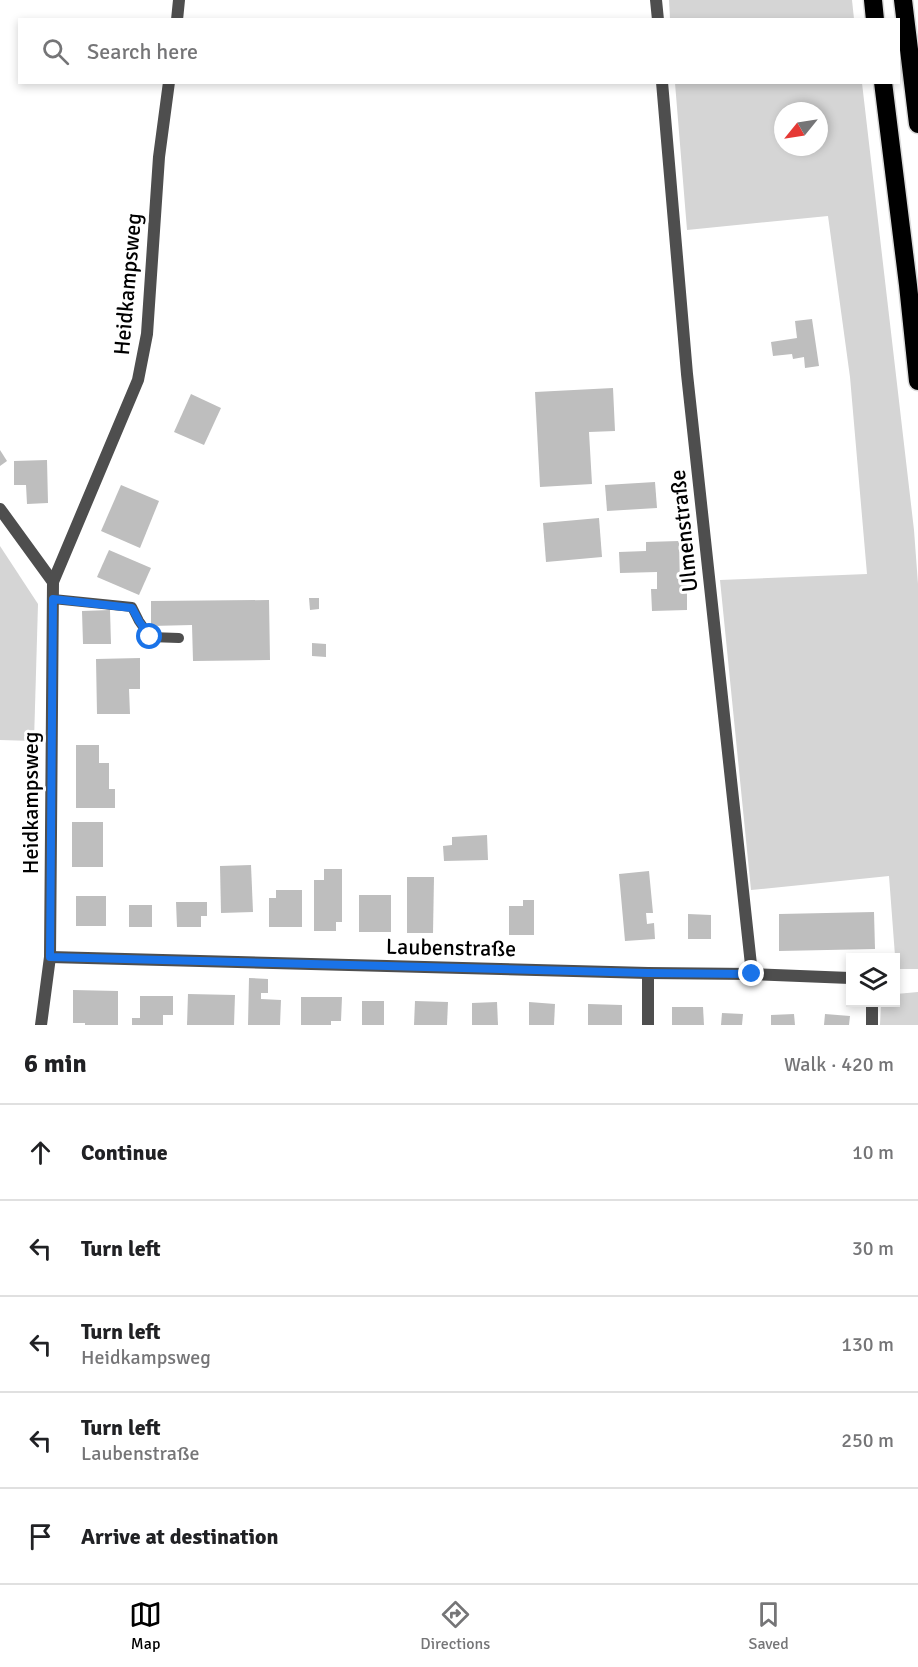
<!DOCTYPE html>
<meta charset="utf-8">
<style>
:root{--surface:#fff;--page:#f6f6f6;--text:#202124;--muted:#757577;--line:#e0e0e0;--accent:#000}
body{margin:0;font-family:Signika,sans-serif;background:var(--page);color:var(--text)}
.controls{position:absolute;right:18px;bottom:18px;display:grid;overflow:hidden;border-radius:0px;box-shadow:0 3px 9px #0003}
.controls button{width:54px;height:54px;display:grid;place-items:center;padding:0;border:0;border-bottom:2px solid var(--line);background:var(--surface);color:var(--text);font:30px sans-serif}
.compass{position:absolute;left:774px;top:102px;width:54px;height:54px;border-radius:50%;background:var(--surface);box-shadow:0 3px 9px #0003;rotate:240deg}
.stop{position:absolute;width:18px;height:18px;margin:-14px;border:4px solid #1a73e8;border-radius:50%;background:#fff}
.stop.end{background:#1a73e8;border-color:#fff;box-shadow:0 2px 6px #0008}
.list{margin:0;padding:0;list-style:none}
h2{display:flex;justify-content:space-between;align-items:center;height:78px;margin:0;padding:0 24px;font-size:26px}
h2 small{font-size:20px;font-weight:400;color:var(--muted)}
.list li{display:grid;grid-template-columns:39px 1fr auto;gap:18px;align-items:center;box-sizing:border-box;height:96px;padding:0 24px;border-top:2px solid var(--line)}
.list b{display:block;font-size:22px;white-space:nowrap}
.list p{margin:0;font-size:20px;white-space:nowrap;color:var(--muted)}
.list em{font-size:20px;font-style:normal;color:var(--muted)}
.icon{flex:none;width:33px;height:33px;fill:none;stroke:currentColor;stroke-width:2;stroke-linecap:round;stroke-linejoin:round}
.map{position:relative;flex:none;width:918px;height:1025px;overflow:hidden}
.search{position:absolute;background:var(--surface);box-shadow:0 3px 9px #0003;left:18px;right:18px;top:18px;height:66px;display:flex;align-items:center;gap:15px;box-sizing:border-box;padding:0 21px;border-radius:0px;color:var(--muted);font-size:22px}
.sheet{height:558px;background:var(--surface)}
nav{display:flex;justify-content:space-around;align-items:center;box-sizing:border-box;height:84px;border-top:2px solid var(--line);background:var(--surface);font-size:16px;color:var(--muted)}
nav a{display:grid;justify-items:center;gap:3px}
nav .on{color:var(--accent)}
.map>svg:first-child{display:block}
.green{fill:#d5d5d5;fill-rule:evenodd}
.building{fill:#bebebe}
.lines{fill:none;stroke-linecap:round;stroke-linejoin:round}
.motorway-casing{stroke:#dbdbdb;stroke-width:21}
.service{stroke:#4e4e4e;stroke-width:10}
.minor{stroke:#4e4e4e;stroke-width:12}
.motorway{stroke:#000;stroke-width:18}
.route{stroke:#1a73e8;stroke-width:8}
.labels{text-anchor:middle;stroke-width:6;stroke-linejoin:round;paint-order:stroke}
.street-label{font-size:22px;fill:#000;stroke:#fff}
</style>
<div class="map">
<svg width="918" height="1025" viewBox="0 0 918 1025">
<rect width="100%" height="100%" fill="#fff"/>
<g class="green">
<path d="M669,0H852L854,19H670Z"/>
<path d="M675,83H862L914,530L918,584V969H896L889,876L751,890L720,580L867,574L850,377L828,216L687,230ZM783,111H819V147H783Z"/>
<path d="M0,546L38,604L34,741L0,740Z"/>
<path d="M918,992V1025H880L881,1003L896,1002V994Z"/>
</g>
<g class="building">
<path d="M812,319L819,366L805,368L804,357L793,359L792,354L773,356L771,342L797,338L795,321Z"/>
<path d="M613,388L615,431L589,432L592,484L540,487L535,392Z"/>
<path d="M191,394L221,408L204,445L174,432Z"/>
<path d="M0,450L7,461L0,466Z"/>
<path d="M47,460L48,503L27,504L26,485H14V461Z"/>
<path d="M655,482L657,508L607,511L605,485Z"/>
<path d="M121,485L159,501L140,548L101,531Z"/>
<path d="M599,518L602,557L546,562L543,523Z"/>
<path d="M679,541L680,585H687V610L652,611L651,589H657V572L620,573L619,552L646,551V542Z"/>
<path d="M109,550L151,568L139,595L97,577Z"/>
<path d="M309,598H319V609L310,610Z"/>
<path d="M269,600L270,660L193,661L192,625L151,626V601Z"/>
<path d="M110,610L111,644H83L82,611Z"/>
<path d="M312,643L326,644V657L312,656Z"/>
<path d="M140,658V689H129L130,714H97L96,659Z"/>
<path d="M76,745H99V763H109V789H115V808H76Z"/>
<rect x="72" y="822" width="31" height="45"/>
<path d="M487,835L488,860L444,861L443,846L452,845V837Z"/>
<path d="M251,865L253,912L221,913L220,866Z"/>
<path d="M324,869H342V922H336V931H314V880H324Z"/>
<path d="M649,871L653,913H646L647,924L654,923L655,939L625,941L619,874Z"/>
<path d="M407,877H434L433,933H407Z"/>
<path d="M276,890H302V927H269V898H276Z"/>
<rect x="359" y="895" width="32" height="37"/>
<rect x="76" y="896" width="30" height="30"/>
<path d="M523,900H534V935H509V906H523Z"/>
<path d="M176,902H207V916H201V927H177Z"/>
<rect x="129" y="905" width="23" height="22"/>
<path d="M874,912L875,949L779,951V914Z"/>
<path d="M688,914L711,915V939H688Z"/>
<path d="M249,978L268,979V993H261V999L281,1000L280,1025H248Z"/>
<path d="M73,990L118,991V1025H85V1023H73Z"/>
<path d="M188,994L235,995L234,1025H187Z"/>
<path d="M140,996H173V1015H163V1025H132V1018H140Z"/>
<path d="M301,997H342L341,1021H331V1025H301Z"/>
<rect x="362" y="1001" width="22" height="24"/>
<path d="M415,1001L448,1002L447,1025H414Z"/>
<path d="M497,1002L498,1025H472V1003Z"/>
<path d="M529,1002L555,1004L554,1025H529Z"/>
<path d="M588,1004L622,1005V1025H588Z"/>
<path d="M672,1007H703L704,1025H672Z"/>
<path d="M722,1013L743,1014L742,1025H721Z"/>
<path d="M794,1014L795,1025H771V1015Z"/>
<path d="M825,1014L850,1016L849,1025H824Z"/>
</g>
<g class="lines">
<defs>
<g id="motorway">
<path d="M873,0L875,20"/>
<path d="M903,0L918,124"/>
<path d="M883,82L908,285L918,381"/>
</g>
</defs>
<use href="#motorway" class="motorway-casing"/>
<path class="service" d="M53,599L132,607L139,621L150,637L179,638"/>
<g class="minor">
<path d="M656,0L658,20"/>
<path d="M177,20L179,0"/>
<path d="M662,82L687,374L752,974"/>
<path d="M0,509L53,582"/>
<path d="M50,957L648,973L752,974L850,978"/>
<path d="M41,1025L50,957L53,582L138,380L147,334L159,157L169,82"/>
<path d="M648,1025V973"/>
<path d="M872,1025V1002"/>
</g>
<use href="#motorway" class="motorway"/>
</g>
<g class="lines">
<path class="route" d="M150,637L139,621L132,608L53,599L50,957L648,973L752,974"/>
</g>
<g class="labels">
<g class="street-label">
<text transform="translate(127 284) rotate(-85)" y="8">Heidkampsweg</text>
<text transform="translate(683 531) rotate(-96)" y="8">Ulmenstraße</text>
<text transform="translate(30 803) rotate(-90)" y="8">Heidkampsweg</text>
<text transform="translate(451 947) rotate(1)" y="8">Laubenstraße</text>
</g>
</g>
</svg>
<div class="controls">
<button><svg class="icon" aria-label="layers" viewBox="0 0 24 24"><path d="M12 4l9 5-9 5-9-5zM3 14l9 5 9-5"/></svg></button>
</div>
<svg class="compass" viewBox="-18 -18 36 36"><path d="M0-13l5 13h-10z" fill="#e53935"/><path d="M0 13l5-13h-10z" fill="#757577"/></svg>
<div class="stop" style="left:150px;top:637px"></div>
<div class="stop end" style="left:752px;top:974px"></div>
<div class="search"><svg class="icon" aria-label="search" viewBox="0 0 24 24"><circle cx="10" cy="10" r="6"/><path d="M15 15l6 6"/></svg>Search here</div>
</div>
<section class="sheet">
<h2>6 min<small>Walk · 420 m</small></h2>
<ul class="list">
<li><svg class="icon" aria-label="ahead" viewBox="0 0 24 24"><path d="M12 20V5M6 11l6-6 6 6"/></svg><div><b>Continue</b></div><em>10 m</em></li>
<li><svg class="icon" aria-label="left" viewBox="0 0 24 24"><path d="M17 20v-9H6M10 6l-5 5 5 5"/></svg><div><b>Turn left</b></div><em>30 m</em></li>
<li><svg class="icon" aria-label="left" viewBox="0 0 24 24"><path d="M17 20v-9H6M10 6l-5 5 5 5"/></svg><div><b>Turn left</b><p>Heidkampsweg</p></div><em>130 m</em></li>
<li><svg class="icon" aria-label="left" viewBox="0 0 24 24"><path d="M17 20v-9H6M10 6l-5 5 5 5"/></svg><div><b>Turn left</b><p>Laubenstraße</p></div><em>250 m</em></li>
<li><svg class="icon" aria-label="arrive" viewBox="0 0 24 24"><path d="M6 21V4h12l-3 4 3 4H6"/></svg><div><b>Arrive at destination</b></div></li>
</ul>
</section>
<nav>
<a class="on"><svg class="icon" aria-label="map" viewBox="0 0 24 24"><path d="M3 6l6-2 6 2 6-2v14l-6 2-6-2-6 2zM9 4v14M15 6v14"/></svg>Map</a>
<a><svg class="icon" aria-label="directions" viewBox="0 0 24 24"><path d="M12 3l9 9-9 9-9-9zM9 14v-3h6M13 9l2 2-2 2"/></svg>Directions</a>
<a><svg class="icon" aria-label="saved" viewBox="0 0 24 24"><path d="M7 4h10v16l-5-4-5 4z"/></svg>Saved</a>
</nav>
